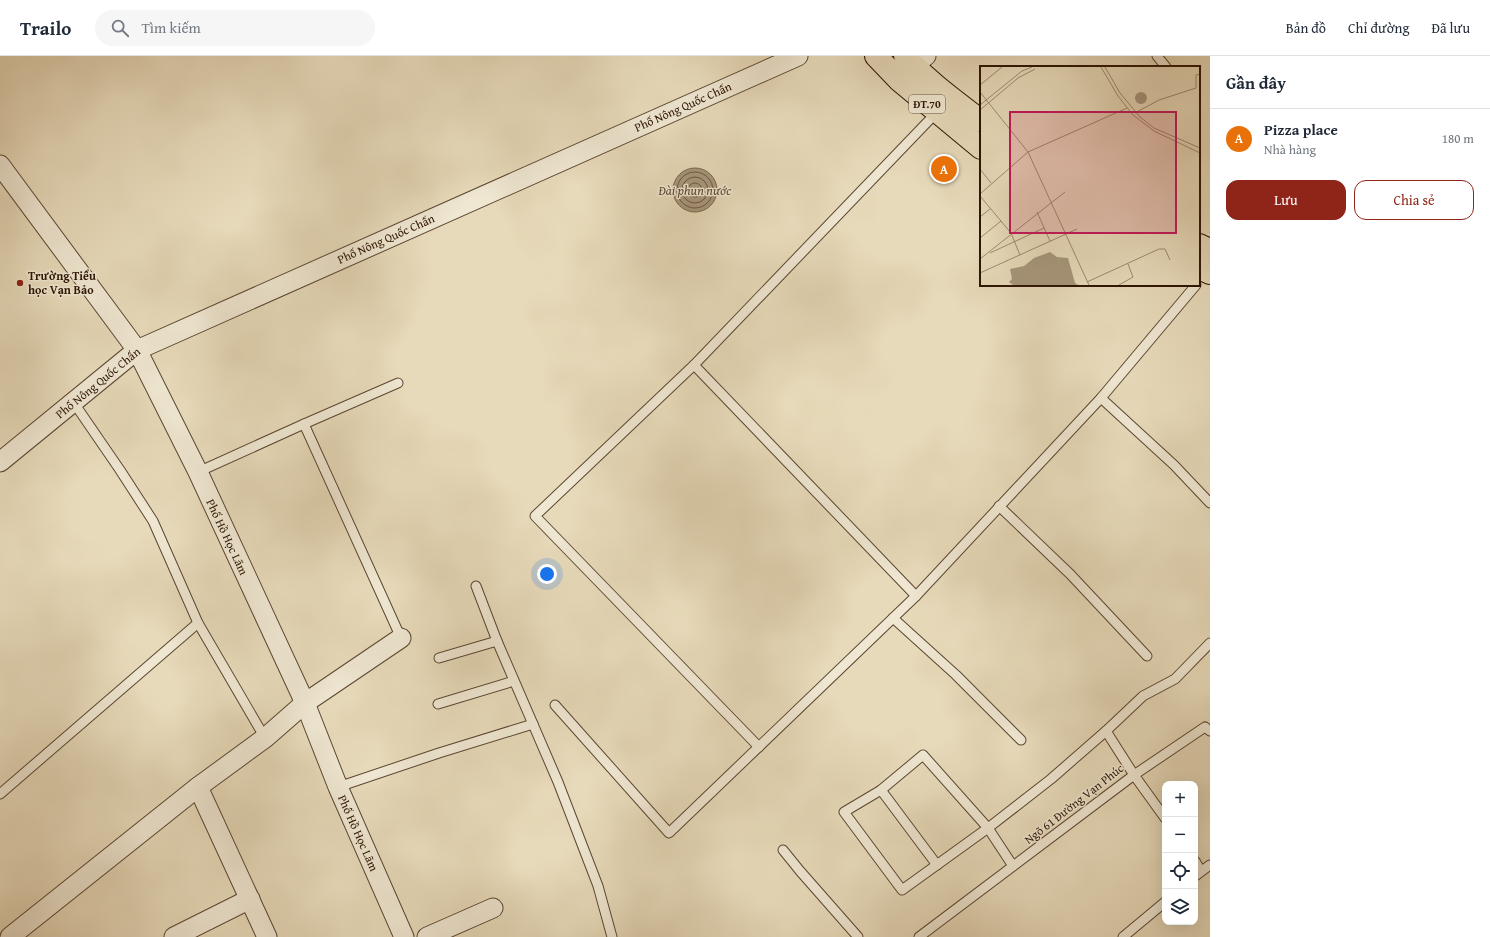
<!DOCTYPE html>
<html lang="vi">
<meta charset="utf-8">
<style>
:root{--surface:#fff;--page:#f6f6f7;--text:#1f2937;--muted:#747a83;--line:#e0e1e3;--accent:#8f2418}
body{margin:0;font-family:"Gentium Book Plus",serif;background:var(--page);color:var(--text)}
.controls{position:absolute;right:12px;bottom:12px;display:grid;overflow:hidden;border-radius:8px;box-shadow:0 4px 16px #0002}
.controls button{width:36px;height:36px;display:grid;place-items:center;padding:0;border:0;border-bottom:1px solid var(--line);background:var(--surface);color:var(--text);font:20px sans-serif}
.you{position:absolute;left:547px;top:518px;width:14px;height:14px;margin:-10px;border:3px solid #fff;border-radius:50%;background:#1a73e8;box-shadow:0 0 0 6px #1a73e833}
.badge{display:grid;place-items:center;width:26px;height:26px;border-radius:50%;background:var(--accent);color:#fff;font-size:13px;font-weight:700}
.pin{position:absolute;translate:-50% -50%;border:2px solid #fff;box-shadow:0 1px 4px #0006}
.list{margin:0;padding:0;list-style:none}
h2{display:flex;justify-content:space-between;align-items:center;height:52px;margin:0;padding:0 16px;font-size:17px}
h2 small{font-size:13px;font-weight:400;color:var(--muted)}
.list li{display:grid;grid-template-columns:26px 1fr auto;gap:12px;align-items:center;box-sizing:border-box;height:60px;padding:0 16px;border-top:1px solid var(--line)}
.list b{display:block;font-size:15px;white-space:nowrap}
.list p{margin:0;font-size:13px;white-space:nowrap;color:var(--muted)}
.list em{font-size:13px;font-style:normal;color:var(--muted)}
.actions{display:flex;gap:8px;padding:12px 16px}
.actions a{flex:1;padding:9px 0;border:1px solid var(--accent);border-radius:12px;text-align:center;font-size:14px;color:var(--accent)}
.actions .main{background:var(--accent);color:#fff}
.icon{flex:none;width:22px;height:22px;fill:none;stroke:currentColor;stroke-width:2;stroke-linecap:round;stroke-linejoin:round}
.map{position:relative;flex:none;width:1210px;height:881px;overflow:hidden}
header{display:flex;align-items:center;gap:24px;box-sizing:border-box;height:56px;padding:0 20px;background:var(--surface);border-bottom:1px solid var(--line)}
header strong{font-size:19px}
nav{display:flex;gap:22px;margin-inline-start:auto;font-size:14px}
.search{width:280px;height:36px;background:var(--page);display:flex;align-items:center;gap:10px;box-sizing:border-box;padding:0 14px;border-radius:22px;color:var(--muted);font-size:15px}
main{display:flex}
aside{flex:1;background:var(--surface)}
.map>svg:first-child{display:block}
.water{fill:#a7977c;stroke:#76634c}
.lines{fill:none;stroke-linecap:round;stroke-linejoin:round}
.shore{stroke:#6a5640;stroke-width:1}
.lane-casing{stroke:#5b4632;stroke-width:11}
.street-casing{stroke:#5b4632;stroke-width:21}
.primary-casing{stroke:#2c1404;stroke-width:24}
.lane{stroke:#efe7d2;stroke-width:9}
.street{stroke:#efe7d2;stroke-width:19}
.primary{stroke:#e7daba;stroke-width:22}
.poi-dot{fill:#8f2418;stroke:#efe7d2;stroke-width:1.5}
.labels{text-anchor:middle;stroke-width:3;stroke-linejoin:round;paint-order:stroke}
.shield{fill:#efe7d2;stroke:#665342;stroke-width:1}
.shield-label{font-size:11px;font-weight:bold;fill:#2c1404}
.street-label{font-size:12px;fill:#2c1404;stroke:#efe7d2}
.poi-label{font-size:12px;font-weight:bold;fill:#2c1404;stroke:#efe7d2;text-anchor:start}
.water-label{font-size:13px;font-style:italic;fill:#5d4834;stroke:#efe7d2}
.inset-road{fill:none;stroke:#9c8b71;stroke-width:1}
.view{fill:#c2185b;fill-opacity:0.15;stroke:#c2185b;stroke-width:2}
.inset-edge{fill:none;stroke:#2c1404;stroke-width:2}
</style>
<header>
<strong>Trailo</strong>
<div class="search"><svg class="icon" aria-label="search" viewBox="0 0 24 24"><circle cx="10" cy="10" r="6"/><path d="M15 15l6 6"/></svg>Tìm kiếm</div>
<nav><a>Bản đồ</a><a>Chỉ đường</a><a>Đã lưu</a></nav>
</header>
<main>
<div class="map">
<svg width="1210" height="881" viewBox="0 0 1210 881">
<rect width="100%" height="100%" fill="#e7daba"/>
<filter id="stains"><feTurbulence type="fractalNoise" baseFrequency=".005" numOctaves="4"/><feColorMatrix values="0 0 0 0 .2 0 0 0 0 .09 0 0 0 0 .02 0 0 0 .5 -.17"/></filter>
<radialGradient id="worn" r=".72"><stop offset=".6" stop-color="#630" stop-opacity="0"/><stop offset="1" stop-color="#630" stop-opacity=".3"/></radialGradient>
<circle class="water" cx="695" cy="134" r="22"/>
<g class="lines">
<g class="shore">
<circle cx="695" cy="134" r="18"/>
<circle cx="695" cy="134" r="13"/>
<circle cx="695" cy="134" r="7"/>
</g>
<defs>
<g id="lane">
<path d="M1157,0L1166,11"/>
<path d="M694,309L937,56"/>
<path d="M1101,342L1174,409L1210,447"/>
<path d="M74,347L120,414L153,465L198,567L265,682"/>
<path d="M304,368L401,582"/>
<path d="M198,416L304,368L398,327"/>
<path d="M999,450L1070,518L1147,600"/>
<path d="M476,530L497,585L558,726L598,830L612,881"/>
<path d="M893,562L956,619L1021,684"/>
<path d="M439,602L497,585"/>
<path d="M438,648L514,625"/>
<path d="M555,649L669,777L916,540L1101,342L1196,229"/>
<path d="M759,691L535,460L694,309L916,540"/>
<path d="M338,731L439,697L533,668"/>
<path d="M881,734L937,809"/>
<path d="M0,738L198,567"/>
<path d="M1165,762L1134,719L1205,671L1210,675"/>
<path d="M783,794L800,815L858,881"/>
<path d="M1195,805L1201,815"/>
<path d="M1013,810L988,772L923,699L881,734L844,756L902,834L988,772L1051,723L1106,675"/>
<path d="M1195,820L1210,809"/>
<path d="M919,881L1134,719L1106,675L1143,640L1175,623L1210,587"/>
<path d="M1123,881L1165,846"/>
</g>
<g id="street">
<path d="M912,8L926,0"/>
<path d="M0,109L137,294L198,416L305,647L338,731L404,881"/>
<path d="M0,406L137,294L798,0"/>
<path d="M198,731L267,881"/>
<path d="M10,881L198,731L265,682L305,647L401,582"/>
<path d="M174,881L250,843"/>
<path d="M427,881L493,852"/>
</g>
<g id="primary">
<path d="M876,0L899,24L981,92"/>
<path d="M905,0C927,25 955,45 981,65"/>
<path d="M1199,189L1210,194"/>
<path d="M1199,212L1210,217"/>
</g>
</defs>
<use href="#lane" class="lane-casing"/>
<use href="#street" class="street-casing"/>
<use href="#primary" class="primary-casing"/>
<use href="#lane" class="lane"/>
<use href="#street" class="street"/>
<use href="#primary" class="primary"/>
</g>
<circle class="poi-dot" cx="20" cy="227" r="4"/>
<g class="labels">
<rect class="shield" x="909" y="39" width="36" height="18" rx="3"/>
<g class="shield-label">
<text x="927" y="52">ĐT.70</text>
</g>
<g class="street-label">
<text transform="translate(683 51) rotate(-24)" y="4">Phố Nông Quốc Chấn</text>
<text transform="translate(386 183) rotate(-24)" y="4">Phố Nông Quốc Chấn</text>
<text transform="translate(98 327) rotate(-39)" y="4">Phố Nông Quốc Chấn</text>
<text transform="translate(227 481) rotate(65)" y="4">Phố Hồ Học Lãm</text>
<text transform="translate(1074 748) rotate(-38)" y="4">Ngõ 61 Đường Vạn Phúc</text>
<text transform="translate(358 777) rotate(66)" y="4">Phố Hồ Học Lãm</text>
</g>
<g class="poi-label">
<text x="28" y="224">Trường Tiểu<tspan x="28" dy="14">học Vạn Bảo</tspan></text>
</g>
<g class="water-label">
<text x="695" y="139">Đài phun nước</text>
</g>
</g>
<g transform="translate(980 10)">
<rect width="220" height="220" fill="#e7daba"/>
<path d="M155 32a6 6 0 1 1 12 0a6 6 0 1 1-12 0ZM70,186L77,191L88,192L95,217L98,219H33L29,216L32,213L30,203L44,200L54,192Z" fill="#a7977c"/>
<path class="inset-road" d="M121,1L138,30L153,49L174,65L220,87M125,1L140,27L160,51L174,62L220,82M0,19L22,1M0,26L48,86L109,219M0,39L42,5L52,1M0,44L38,12L55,3M155,47L179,34L216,22V9L220,8M0,103L11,117M0,128L48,86L147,42M0,130L31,167L40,189M57,146L70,175M0,151L10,143M0,172L21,155M10,187L64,162M0,193L85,126M0,207L97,163M107,216L179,183H185L190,194M139,219L153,211L148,198"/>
<path class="view" d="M30,46H196V167H30Z"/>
<rect width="220" height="220" class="inset-edge"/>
</g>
<rect width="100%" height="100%" filter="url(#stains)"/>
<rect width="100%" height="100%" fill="url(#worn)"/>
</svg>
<div class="controls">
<button>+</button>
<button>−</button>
<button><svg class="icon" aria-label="locate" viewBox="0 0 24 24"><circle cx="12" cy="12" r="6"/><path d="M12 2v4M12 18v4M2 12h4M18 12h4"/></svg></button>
<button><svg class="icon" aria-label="layers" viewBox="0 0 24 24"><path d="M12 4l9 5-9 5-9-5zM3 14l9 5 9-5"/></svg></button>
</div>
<div class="you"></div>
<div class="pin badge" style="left:944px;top:113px;background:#e8710a">A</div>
</div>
<aside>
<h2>Gần đây<small></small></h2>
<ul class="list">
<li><span class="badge" style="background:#e8710a">A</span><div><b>Pizza place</b><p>Nhà hàng</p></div><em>180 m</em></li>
</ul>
<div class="actions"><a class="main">Lưu</a><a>Chia sẻ</a></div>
</aside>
</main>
